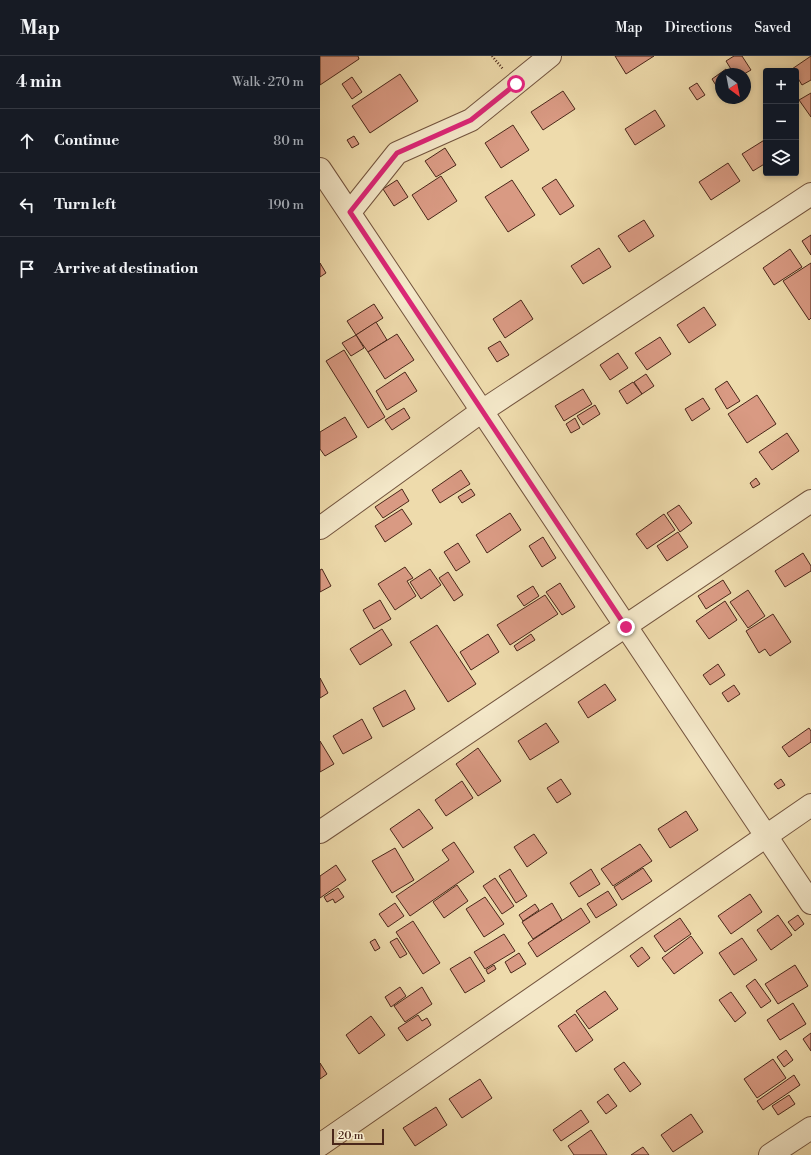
<!DOCTYPE html>
<meta charset="utf-8">
<style>
:root{--surface:#171b24;--page:#20242c;--text:#f1f3f6;--muted:#9ea1a6;--line:#363941}
body{margin:0;font-family:"Libre Bodoni",serif;background:var(--page);color:var(--text)}
.controls{position:absolute;right:12px;top:12px;display:grid;overflow:hidden;border-radius:4px;box-shadow:0 2px 6px #0003}
.controls button{width:36px;height:36px;display:grid;place-items:center;padding:0;border:0;border-bottom:1px solid var(--line);background:var(--surface);color:var(--text);font:20px sans-serif}
.compass{position:absolute;left:395px;top:12px;width:36px;height:36px;border-radius:50%;background:var(--surface);box-shadow:0 2px 6px #0003;rotate:148deg}
.scale{position:absolute;left:12px;bottom:10px;width:52px;box-sizing:border-box;padding-left:4px;border:2px solid #4a271a;border-top:0;font-size:11px;line-height:14px;white-space:nowrap;color:#4a271a;-webkit-text-stroke:3px #f4e8c9;paint-order:stroke}
.stop{position:absolute;width:12px;height:12px;margin:-9px;border:3px solid #db2777;border-radius:50%;background:#fff}
.stop.end{background:#db2777;border-color:#fff;box-shadow:0 1px 4px #0008}
.list{margin:0;padding:0;list-style:none}
h2{display:flex;justify-content:space-between;align-items:center;height:52px;margin:0;padding:0 16px;font-size:17px}
h2 small{font-size:13px;font-weight:400;color:var(--muted)}
.list li{display:grid;grid-template-columns:26px 1fr auto;gap:12px;align-items:center;box-sizing:border-box;height:64px;padding:0 16px;border-top:1px solid var(--line)}
.list b{display:block;font-size:15px;white-space:nowrap}
.list em{font-size:13px;font-style:normal;color:var(--muted)}
.icon{flex:none;width:22px;height:22px;fill:none;stroke:currentColor;stroke-width:2;stroke-linecap:round;stroke-linejoin:round}
.map{position:relative;flex:none;width:491px;height:1099px;overflow:hidden}
header{display:flex;align-items:center;gap:24px;box-sizing:border-box;height:56px;padding:0 20px;background:var(--surface);border-bottom:1px solid var(--line)}
header strong{font-size:19px}
nav{display:flex;gap:22px;margin-inline-start:auto;font-size:14px}
main{display:flex}
aside{flex:1;background:var(--surface)}
.map>svg:first-child{display:block}
.building{fill:#d99a83;stroke:#4a271a}
.lines{fill:none;stroke-linecap:round;stroke-linejoin:round}
.minor-casing{stroke:#73543e;stroke-width:24}
.path{stroke:#4a271a;stroke-width:2.5;stroke-dasharray:1 2;stroke-linecap:butt}
.minor{stroke:#f4e8c9;stroke-width:22}
.route{stroke:#db2777;stroke-width:5}
</style>
<header>
<strong>Map</strong>
<nav><a>Map</a><a>Directions</a><a>Saved</a></nav>
</header>
<main>
<aside>
<h2>4 min<small>Walk · 270 m</small></h2>
<ul class="list">
<li><svg class="icon" aria-label="ahead" viewBox="0 0 24 24"><path d="M12 20V5M6 11l6-6 6 6"/></svg><div><b>Continue</b></div><em>80 m</em></li>
<li><svg class="icon" aria-label="left" viewBox="0 0 24 24"><path d="M17 20v-9H6M10 6l-5 5 5 5"/></svg><div><b>Turn left</b></div><em>190 m</em></li>
<li><svg class="icon" aria-label="arrive" viewBox="0 0 24 24"><path d="M6 21V4h12l-3 4 3 4H6"/></svg><div><b>Arrive at destination</b></div></li>
</ul>
</aside>
<div class="map">
<svg width="491" height="1099" viewBox="0 0 491 1099">
<rect width="100%" height="100%" fill="#eedbac"/>
<filter id="stains"><feTurbulence type="fractalNoise" baseFrequency=".005" numOctaves="4"/><feColorMatrix values="0 0 0 0 .2 0 0 0 0 .09 0 0 0 0 .02 0 0 0 .5 -.17"/></filter>
<radialGradient id="worn" r=".72"><stop offset=".6" stop-color="#630" stop-opacity="0"/><stop offset="1" stop-color="#630" stop-opacity=".3"/></radialGradient>
<g class="building">
<path d="M0,0H38L39,3L0,29Z"/>
<path d="M295,0H334L306,18Z"/>
<path d="M414,0H422L431,14L424,18H414L406,5Z"/>
<path d="M491,0V24L482,29L476,19V15H473L472,13Z"/>
<path d="M406,13L409,18H401V28L397,31L392,23Z"/>
<path d="M80,18L98,45L50,77L32,50Z"/>
<path d="M32,21L42,36L32,43L22,28Z"/>
<path d="M377,27L385,39L377,44L369,32Z"/>
<path d="M243,35L255,53L223,74L211,56Z"/>
<path d="M491,37V61L479,44Z"/>
<path d="M335,54L345,70L315,89L305,73Z"/>
<path d="M193,69L209,94L181,112L165,87Z"/>
<path d="M34,80L39,88L32,92L27,84Z"/>
<path d="M446,83V107L433,115L422,98Z"/>
<path d="M125,92L136,109L116,121L105,105Z"/>
<path d="M408,107L420,125L391,144L379,126Z"/>
<path d="M121,120L137,145L108,164L92,139Z"/>
<path d="M236,123L254,150L240,159L222,132Z"/>
<path d="M77,124L88,141L74,150L63,133Z"/>
<path d="M192,124L215,159L188,176L165,141Z"/>
<path d="M324,164L334,180L309,196L298,180Z"/>
<path d="M491,179V199L482,185Z"/>
<path d="M279,192L291,211L263,228L251,210Z"/>
<path d="M470,193L482,211L454,229L443,212Z"/>
<path d="M0,207L6,217L0,221Z"/>
<path d="M491,207V262L489,264L463,225Z"/>
<path d="M201,244L213,263L185,282L173,263Z"/>
<path d="M54,248L63,262L36,279L27,265Z"/>
<path d="M384,251L396,269L369,287L357,269Z"/>
<path d="M56,266L67,284L48,296L36,279Z"/>
<path d="M77,278L94,304L65,323L48,296Z"/>
<path d="M36,279L44,292L31,300L22,287Z"/>
<path d="M340,281L351,298L327,314L315,297Z"/>
<path d="M180,285L189,299L177,306L168,292Z"/>
<path d="M24,294L65,361L48,372L6,305Z"/>
<path d="M298,297L308,312L290,324L280,309Z"/>
<path d="M85,316L97,335L67,354L56,335Z"/>
<path d="M326,318L334,330L322,338L314,326Z"/>
<path d="M407,325L420,345L407,353L395,333Z"/>
<path d="M313,326L322,338L307,348L299,335Z"/>
<path d="M263,333L272,348L244,365L235,350Z"/>
<path d="M437,339L456,368L427,387L408,358Z"/>
<path d="M383,342L390,353L372,365L365,353Z"/>
<path d="M275,349L280,358L263,369L257,360Z"/>
<path d="M84,352L90,362L72,374L65,364Z"/>
<path d="M25,361L37,381L5,400L0,393V376Z"/>
<path d="M255,362L260,372L251,377L246,368Z"/>
<path d="M467,377L479,395L452,414L439,396Z"/>
<path d="M141,414L150,428L120,447L112,434Z"/>
<path d="M436,422L440,428L433,432L430,427Z"/>
<path d="M82,433L89,445L63,462L55,451Z"/>
<path d="M151,433L155,439L142,447L138,441Z"/>
<path d="M359,449L372,467L360,476L347,457Z"/>
<path d="M82,453L92,468L65,486L55,470Z"/>
<path d="M190,457L201,474L167,497L156,479Z"/>
<path d="M344,458L355,474L327,493L316,478Z"/>
<path d="M358,476L368,491L347,505L337,490Z"/>
<path d="M223,481L236,502L222,511L209,490Z"/>
<path d="M138,487L150,506L136,515L124,496Z"/>
<path d="M483,497L491,510V515L465,531L455,515Z"/>
<path d="M85,511L93,522L87,525L96,540L75,554L58,528Z"/>
<path d="M2,513L11,530L0,536V514Z"/>
<path d="M110,513L121,529L101,543L90,526Z"/>
<path d="M128,516L143,539L134,545L119,522Z"/>
<path d="M403,524L411,537L386,553L378,540Z"/>
<path d="M240,527L255,551L242,559L226,536Z"/>
<path d="M213,530L219,540L204,550L197,540Z"/>
<path d="M428,534L445,560L428,572L410,546Z"/>
<path d="M225,539L238,558L190,589L177,569Z"/>
<path d="M60,544L71,563L54,573L43,554Z"/>
<path d="M405,545L417,564L389,583L376,565Z"/>
<path d="M453,558L471,586L450,600L445,593L439,597L426,575Z"/>
<path d="M117,569L156,628L128,646L90,586Z"/>
<path d="M62,573L72,589L40,609L30,593Z"/>
<path d="M168,578L179,596L151,614L140,596Z"/>
<path d="M211,578L215,584L197,595L194,590Z"/>
<path d="M398,608L405,619L390,629L383,619Z"/>
<path d="M0,622L8,637L0,642Z"/>
<path d="M285,628L296,644L268,662L258,646Z"/>
<path d="M414,629L420,638L408,646L402,637Z"/>
<path d="M85,634L95,653L63,671L53,652Z"/>
<path d="M42,663L52,682L23,698L13,680Z"/>
<path d="M226,667L239,686L210,704L198,685Z"/>
<path d="M489,672L491,675V686L469,701L462,691Z"/>
<path d="M0,685L14,708L0,716Z"/>
<path d="M158,692L181,725L158,740L136,708Z"/>
<path d="M241,723L251,738L237,747L227,732Z"/>
<path d="M461,723L465,729L458,733L454,728Z"/>
<path d="M142,725L153,742L126,760L115,744Z"/>
<path d="M99,753L113,772L83,792L70,773Z"/>
<path d="M366,755L378,774L350,792L338,773Z"/>
<path d="M214,778L227,797L207,811L194,791Z"/>
<path d="M134,786L154,816L90,860L76,840L129,804L122,794Z"/>
<path d="M320,788L332,805L293,830L281,813Z"/>
<path d="M75,792L94,824L72,837L52,805Z"/>
<path d="M16,809L26,824L0,842V820Z"/>
<path d="M323,812L332,825L302,844L294,831Z"/>
<path d="M190,813L207,840L196,847L179,820Z"/>
<path d="M271,813L280,828L259,841L250,827Z"/>
<path d="M175,822L194,850L182,858L163,830Z"/>
<path d="M137,829L148,845L124,862L113,846Z"/>
<path d="M18,832L24,841L15,847L13,843L7,846L4,841Z"/>
<path d="M288,835L297,849L276,862L267,848Z"/>
<path d="M430,838L442,856L411,878L398,860Z"/>
<path d="M165,841L184,868L164,881L146,853Z"/>
<path d="M75,847L84,860L68,871L59,858Z"/>
<path d="M232,847L242,864L213,883L202,866Z"/>
<path d="M215,848L219,854L203,865L199,859Z"/>
<path d="M261,852L270,866L217,901L208,887Z"/>
<path d="M458,859L472,879L451,894L437,874Z"/>
<path d="M478,859L484,868L475,875L468,866Z"/>
<path d="M360,862L371,878L345,896L334,880Z"/>
<path d="M93,865L120,907L103,918L76,876Z"/>
<path d="M184,878L195,895L165,913L154,896Z"/>
<path d="M371,880L383,897L354,918L342,902Z"/>
<path d="M77,882L87,898L80,902L70,886Z"/>
<path d="M422,882L437,904L414,919L399,897Z"/>
<path d="M55,883L60,892L55,895L50,886Z"/>
<path d="M322,891L330,902L318,911L310,900Z"/>
<path d="M199,897L206,908L191,917L185,906Z"/>
<path d="M150,901L165,925L145,937L130,913Z"/>
<path d="M174,909L176,913L168,918L166,914Z"/>
<path d="M475,909L488,930L458,948L445,928Z"/>
<path d="M435,923L451,945L441,952L426,930Z"/>
<path d="M80,931L86,940L71,951L65,941Z"/>
<path d="M102,931L112,948L85,966L74,950Z"/>
<path d="M285,935L298,953L269,973L256,955Z"/>
<path d="M411,936L426,957L415,966L399,944Z"/>
<path d="M473,947L486,968L460,984L447,964Z"/>
<path d="M255,958L273,984L256,996L238,970Z"/>
<path d="M98,959L102,965L107,962L111,969L87,985L78,972Z"/>
<path d="M51,960L65,979L39,998L26,979Z"/>
<path d="M491,977V995L483,983Z"/>
<path d="M466,994L473,1004L464,1011L457,1001Z"/>
<path d="M453,1003L466,1022L437,1042L424,1023Z"/>
<path d="M304,1006L321,1028L310,1036L294,1013Z"/>
<path d="M0,1007L7,1018L0,1023Z"/>
<path d="M474,1019L480,1029L443,1054L437,1045Z"/>
<path d="M160,1023L172,1042L142,1062L129,1043Z"/>
<path d="M288,1038L297,1050L286,1058L277,1046Z"/>
<path d="M469,1039L475,1048L458,1059L452,1050Z"/>
<path d="M116,1051L127,1069L95,1090L83,1072Z"/>
<path d="M261,1054L269,1066L241,1085L233,1074Z"/>
<path d="M371,1058L383,1076L353,1096L341,1079Z"/>
<path d="M271,1074L287,1099H254L248,1090Z"/>
<path d="M323,1091L329,1099H311Z"/>
</g>
<g class="lines">
<defs>
<g id="minor">
<path d="M0,113L491,847"/>
<path d="M30,156L77,97L151,64L230,0"/>
<path d="M0,472L162,355L491,138"/>
<path d="M0,776L491,445"/>
<path d="M0,1089L491,749"/>
<path d="M450,1099L491,1072"/>
</g>
</defs>
<use href="#minor" class="minor-casing"/>
<path class="path" d="M172,0L183,13"/>
<use href="#minor" class="minor"/>
</g>
<g class="lines">
<path class="route" d="M196,28L151,64L77,97L30,156L306,571"/>
</g>
<rect width="100%" height="100%" filter="url(#stains)"/>
<rect width="100%" height="100%" fill="url(#worn)"/>
</svg>
<div class="controls">
<button>+</button>
<button>−</button>
<button><svg class="icon" aria-label="layers" viewBox="0 0 24 24"><path d="M12 4l9 5-9 5-9-5zM3 14l9 5 9-5"/></svg></button>
</div>
<svg class="compass" viewBox="-18 -18 36 36"><path d="M0-13l5 13h-10z" fill="#e53935"/><path d="M0 13l5-13h-10z" fill="#9ea1a6"/></svg>
<div class="scale">20 m</div>
<div class="stop" style="left:196px;top:28px"></div>
<div class="stop end" style="left:306px;top:571px"></div>
</div>
</main>
